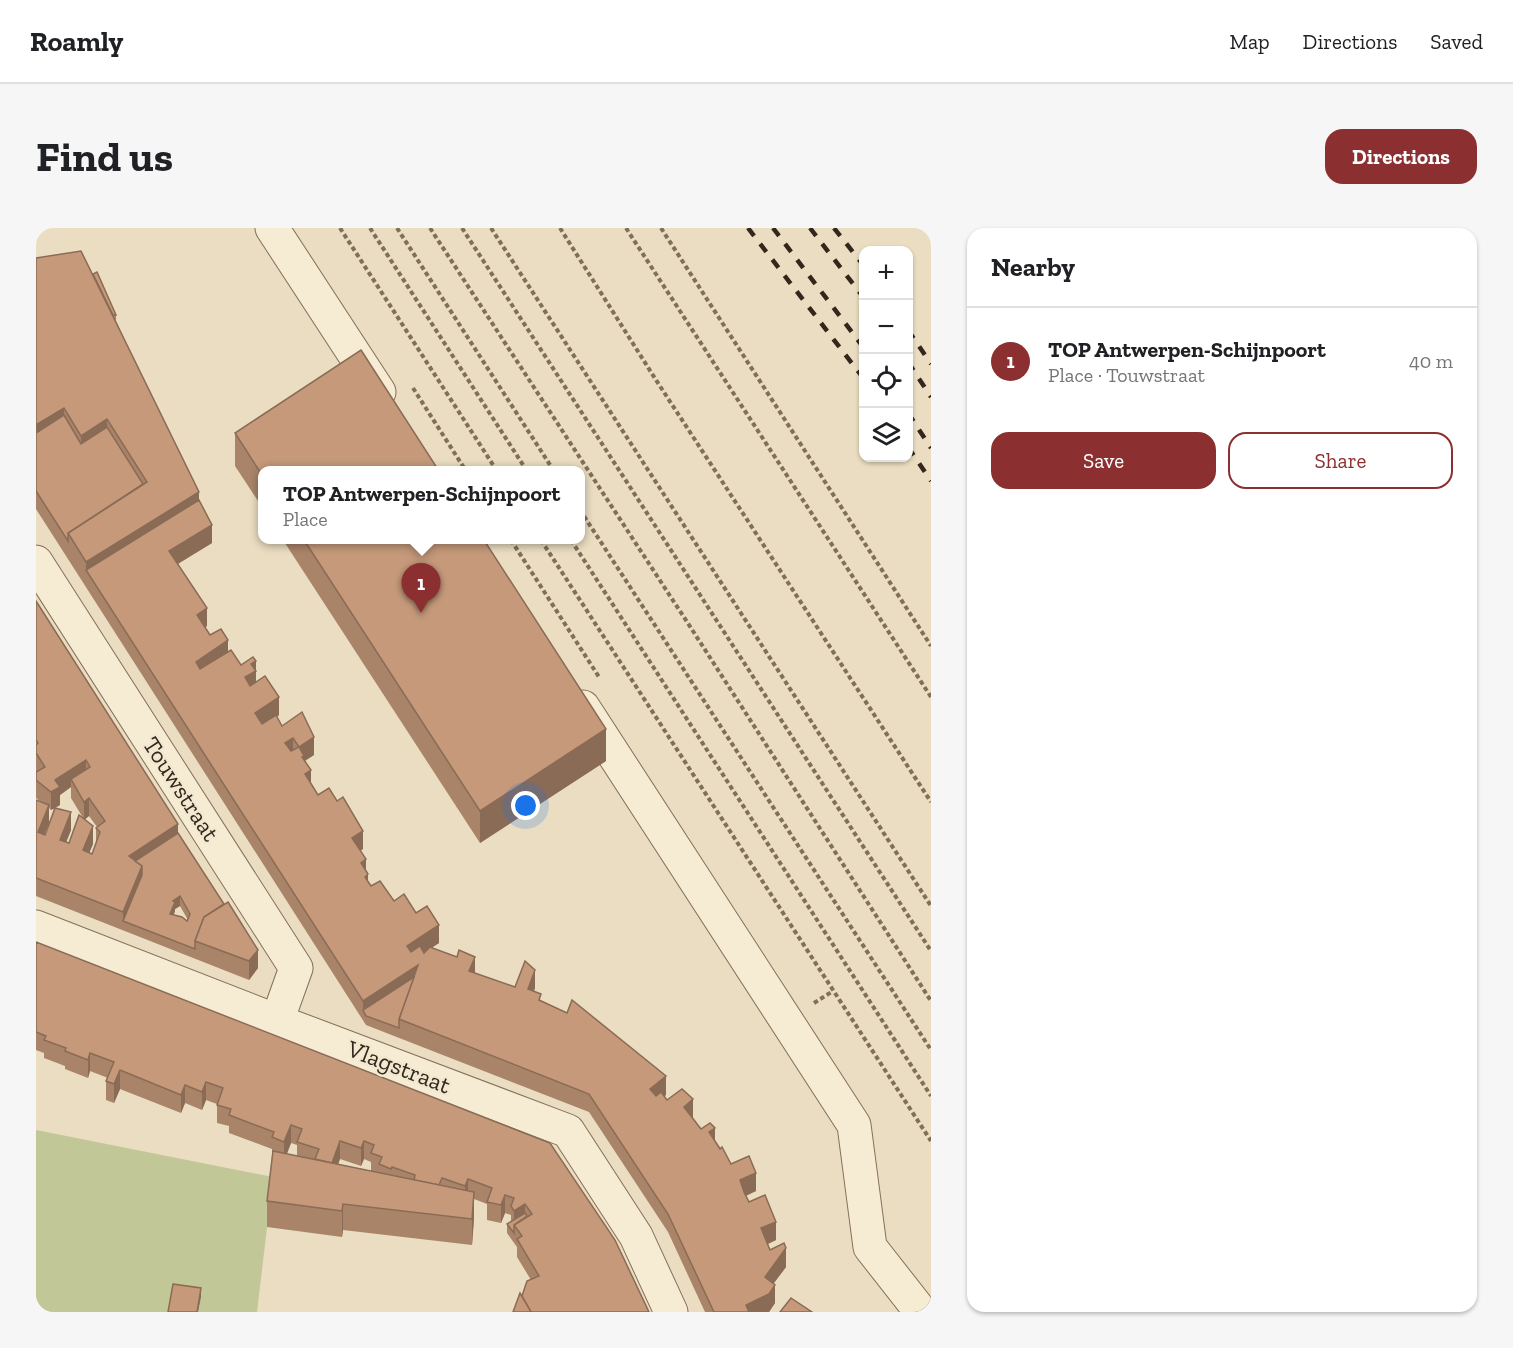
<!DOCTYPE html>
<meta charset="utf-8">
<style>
:root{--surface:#fff;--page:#f6f6f6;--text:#202124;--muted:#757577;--line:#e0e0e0;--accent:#8c2f30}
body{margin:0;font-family:"Zilla Slab",serif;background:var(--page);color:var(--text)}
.controls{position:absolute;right:18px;top:18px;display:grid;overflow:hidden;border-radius:12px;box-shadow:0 2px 4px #0004}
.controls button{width:54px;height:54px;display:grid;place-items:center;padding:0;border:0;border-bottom:2px solid var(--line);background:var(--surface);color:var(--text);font:30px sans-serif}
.you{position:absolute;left:490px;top:578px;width:21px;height:21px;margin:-15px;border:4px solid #fff;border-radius:50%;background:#1a73e8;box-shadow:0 0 0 9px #1a73e833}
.badge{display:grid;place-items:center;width:39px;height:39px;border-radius:50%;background:var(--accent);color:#fff;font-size:20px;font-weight:700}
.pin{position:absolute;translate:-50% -50px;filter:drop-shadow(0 2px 3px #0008)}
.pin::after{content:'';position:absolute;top:32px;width:21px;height:18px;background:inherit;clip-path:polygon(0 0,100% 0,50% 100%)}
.popup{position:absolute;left:222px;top:238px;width:327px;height:78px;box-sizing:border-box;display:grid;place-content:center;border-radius:12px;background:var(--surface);filter:drop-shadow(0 2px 4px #0005);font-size:20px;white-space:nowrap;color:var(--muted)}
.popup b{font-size:22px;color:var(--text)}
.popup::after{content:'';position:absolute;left:50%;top:100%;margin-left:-12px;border:12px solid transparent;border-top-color:var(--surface)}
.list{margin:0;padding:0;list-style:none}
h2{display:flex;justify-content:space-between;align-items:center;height:78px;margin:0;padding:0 24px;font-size:26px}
h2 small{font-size:20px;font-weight:400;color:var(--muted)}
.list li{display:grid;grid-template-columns:39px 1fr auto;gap:18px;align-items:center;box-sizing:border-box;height:108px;padding:0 24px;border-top:2px solid var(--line)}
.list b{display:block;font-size:22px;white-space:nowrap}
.list p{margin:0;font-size:20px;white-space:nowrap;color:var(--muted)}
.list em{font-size:20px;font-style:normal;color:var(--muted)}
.actions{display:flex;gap:12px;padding:18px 24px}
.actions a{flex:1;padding:14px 0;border:2px solid var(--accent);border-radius:18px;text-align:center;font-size:21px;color:var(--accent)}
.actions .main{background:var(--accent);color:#fff}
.icon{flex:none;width:33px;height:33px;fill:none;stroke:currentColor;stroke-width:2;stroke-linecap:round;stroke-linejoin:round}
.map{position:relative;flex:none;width:895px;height:1084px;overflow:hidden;border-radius:18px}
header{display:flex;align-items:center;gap:36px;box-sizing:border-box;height:84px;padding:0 30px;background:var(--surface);border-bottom:2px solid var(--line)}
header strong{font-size:28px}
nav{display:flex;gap:33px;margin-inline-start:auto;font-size:21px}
.intro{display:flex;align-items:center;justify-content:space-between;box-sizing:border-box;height:144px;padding:0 36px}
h1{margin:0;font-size:42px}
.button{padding:15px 27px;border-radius:18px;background:var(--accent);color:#fff;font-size:21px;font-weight:700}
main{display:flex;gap:36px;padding:0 36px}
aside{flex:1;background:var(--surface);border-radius:18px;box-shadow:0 2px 4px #0004}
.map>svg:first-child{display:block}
.green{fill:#c1c796}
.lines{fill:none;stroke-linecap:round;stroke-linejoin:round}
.minor-casing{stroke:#826f5a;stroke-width:35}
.path{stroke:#826f5a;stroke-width:4;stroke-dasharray:4.5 3;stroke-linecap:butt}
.minor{stroke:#f6ebd3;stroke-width:33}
.rail{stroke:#33271d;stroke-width:4.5;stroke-dasharray:10 10;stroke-linecap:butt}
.wall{fill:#a98469;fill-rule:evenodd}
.shaded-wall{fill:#8a6b55}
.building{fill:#c5997a;stroke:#8a6b55;stroke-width:1.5;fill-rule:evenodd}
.labels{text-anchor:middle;stroke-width:4.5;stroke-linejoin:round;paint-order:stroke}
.street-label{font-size:24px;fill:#33271d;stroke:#f2e8d0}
</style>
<header>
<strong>Roamly</strong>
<nav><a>Map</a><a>Directions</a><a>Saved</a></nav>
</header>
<div class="intro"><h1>Find us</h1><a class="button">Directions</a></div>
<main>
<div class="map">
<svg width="895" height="1084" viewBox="0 0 895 1084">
<rect width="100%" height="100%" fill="#eaddc1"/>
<path class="green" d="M0,902L237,949L221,1084H0Z"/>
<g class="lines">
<defs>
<g id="minor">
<path d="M236,0L343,164"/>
<path d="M0,334L260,740L241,793"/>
<path d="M547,479L818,897L834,1019L885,1084"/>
<path d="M0,699L241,793L532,903L600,1008L635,1084"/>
</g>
</defs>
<use href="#minor" class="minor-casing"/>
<g class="path">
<path d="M304,0L461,243"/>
<path d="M334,0L491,243"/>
<path d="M361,0L518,243"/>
<path d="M394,0L655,400L895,773"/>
<path d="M426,0L895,723"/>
<path d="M455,0L895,678"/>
<path d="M524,0L620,152L895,574"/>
<path d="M590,0L895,469"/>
<path d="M625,0L895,418"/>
<path d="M377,160L430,243"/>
<path d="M544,282L895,822"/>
<path d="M475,312L563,449"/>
<path d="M505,312L895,913"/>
<path d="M535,312L895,868"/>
<path d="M778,775L797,763"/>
</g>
<use href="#minor" class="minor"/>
<g class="rail">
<path d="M712,0L828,151"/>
<path d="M737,0L828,120"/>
<path d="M774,0L828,70"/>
<path d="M798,0L828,38"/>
<path d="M872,102L895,136"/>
<path d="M872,134L895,169"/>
<path d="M872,185L895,220"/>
<path d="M872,219L895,253"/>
</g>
</g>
<g class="wall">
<path d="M0,30L57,46L80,87V93L163,272L176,315L142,336L171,398L169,399L174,407L205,437L220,433V454L243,487L241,489L246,498L278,527L269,533L275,555L282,567L327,621L324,623L332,654L335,658L380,685L403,715L396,719L439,745L479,759L499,760L498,763L505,773L630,867L628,868L631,872L657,890L665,901L679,912L695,936L720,963L710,968L713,974L740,1012L732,1016L734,1022L750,1039L737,1056L739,1075L733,1084H669L632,1004L553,884L330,797L0,281Z"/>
<path d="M199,205L226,243V279L199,238Z"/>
<path d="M247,312H448L570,533L444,615Z"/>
<path d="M0,373L142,605L222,740L213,752L0,668V572L5,574L0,570ZM35,559V570L47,590L33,615L30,614L35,602L19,580L24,577V567ZM13,580L15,582L19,580L9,607L8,606L13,595ZM53,588L61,599L60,600V616L56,626L53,625L57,616L49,591ZM144,678L152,692L151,693L138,687L139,681Z"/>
<path d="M0,714L579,1012L486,1068L495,1052L481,1029V1019L471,1005V996L475,994V987L469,985L465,995L451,992V976L438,971V990L436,1017L307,1002L306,1009L231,999V973L236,928V921L193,905V898L181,895V876L170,872L166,882L149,875L145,885L84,861L78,875L70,872V853L72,850L54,843L52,850L29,841V838L8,830V825L0,822ZM255,915L261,917V928L251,926ZM304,931L325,938L328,931L335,934V943L302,936Z"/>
</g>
<g class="shaded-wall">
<path d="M28,180V205L0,223V197Z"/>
<path d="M71,191V217L45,234V208Z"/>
<path d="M163,264V290L50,342V360V334Z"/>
<path d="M176,297V315L133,341V323Z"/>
<path d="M171,380V398L161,405V387Z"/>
<path d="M192,412V430L160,452V434Z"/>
<path d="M220,433V461L209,467V449L215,436Z"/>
<path d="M243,469V487L219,503V485Z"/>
<path d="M570,501V533L444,615V583Z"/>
<path d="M278,509V527L268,533L263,519Z"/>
<path d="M257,510V528L249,515Z"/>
<path d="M50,532V550L35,551V559L24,567V577L15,582V564L19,552Z"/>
<path d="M275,542V561L269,546Z"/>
<path d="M53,570V588L48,592V574Z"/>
<path d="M13,577V595L2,622V604Z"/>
<path d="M35,584V602L24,630V612Z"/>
<path d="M142,596V614L99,642L93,628Z"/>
<path d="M57,598V616L47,640V622Z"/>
<path d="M327,603V621L316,628V610Z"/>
<path d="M330,631V648L332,646V665L325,635Z"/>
<path d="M106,638V656L87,693V684Z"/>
<path d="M144,668V678L139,681V683L134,696V686L137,673Z"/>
<path d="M403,697V715L371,736V718Z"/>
<path d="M222,722V740L213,752V733Z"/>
<path d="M439,729V747L433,743Z"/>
<path d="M382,737L365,792L327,782V773Z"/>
<path d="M499,742V760L492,779V761Z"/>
<path d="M54,825V843L52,850V832Z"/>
<path d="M84,842V861L78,875V856Z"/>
<path d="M630,848V867L614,879V861Z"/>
<path d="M170,854V872L166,882V864Z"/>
<path d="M149,857V875L145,885V867Z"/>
<path d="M657,871V890L648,897V879Z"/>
<path d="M255,897V915L248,932V914Z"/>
<path d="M679,900V918L673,904Z"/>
<path d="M304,913V931L293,960V942Z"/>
<path d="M328,913V931L325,938V920Z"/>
<path d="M720,945V963L704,970V952Z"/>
<path d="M432,951V969L429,976V958Z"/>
<path d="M438,964V990L436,1017V991Z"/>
<path d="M469,967V985L465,995V977Z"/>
<path d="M307,976V1002L306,1009V983Z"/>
<path d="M489,976V994L478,997V1001V983Z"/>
<path d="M740,994V1012L725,1019V1000Z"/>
<path d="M750,1020V1039L729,1067V1049Z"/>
<path d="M739,1057V1075L733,1084H710V1077Z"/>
<path d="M165,1060V1069L162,1084H161Z"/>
</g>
<g class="building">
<path d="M45,23L163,264L50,334L32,305L111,254L71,191L45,208L28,180L0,197V30Z"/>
<path d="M61,44L80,87H77L57,46Z"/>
<path d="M325,122L403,243H226V247L199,205Z"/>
<path d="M28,187L45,216L71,199L107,256L32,305V313L0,263V205Z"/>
<path d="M163,272L176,297L133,323L171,380L161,387L174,407L185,401L192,412L160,434L164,441L195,422L205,437L217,429L220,433L215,436L220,443L209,449L214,458L229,448L243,469L219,485L226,496L240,487L246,498L266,484L278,509L263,519L268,528L266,529L275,542L269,546L282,567L293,560L301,573L307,569L327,603L316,610L330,631L325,635L332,646L329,649L335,658L344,653L358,673L368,666L380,685L391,678L403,697L371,718L375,724L384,718L388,725L394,719L421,729L423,722L439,729L433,743L479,759L489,733L499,742L492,761L505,766L503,772L531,785L536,772L630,848L614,861L620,868L625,864L631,872L646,861L657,871L648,879L665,901L674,895L679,900L673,904L684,921L686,919L695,936L713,928L720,945L704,952L708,964L713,974L729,967L740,994L725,1000L734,1022L748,1015L750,1020L729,1049L739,1057L733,1066L710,1077L713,1084H678L632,986L553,866L363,791L382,737L327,773L50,342ZM257,510L263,519L255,523L249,515Z"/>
<path d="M268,312H448L570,501L444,583Z"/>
<path d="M0,373L142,596L93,628L106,638L87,684L0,650V572L13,577L2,604L9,607L19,580L35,584L24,612L33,615L43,587L57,598L47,622L56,626L64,604L60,600L69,593L53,570L48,574L35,551L54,539L50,532L19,552L24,559L15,564L0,552V544L9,539L0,525V517L2,515L0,512Z"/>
<path d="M142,605L188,676L168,689L159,713V721L87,693L106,647V638L99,633ZM144,668L154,686L151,693L146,689L134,686L139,674L137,673Z"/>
<path d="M192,674L222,722L213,733L159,713L168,689Z"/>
<path d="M0,714L514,915L579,1012L613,1084H495L486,1068L491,1053L503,1048L481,1011L486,1008L478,997L496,986L489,976L478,983L475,978L478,970L469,967L465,977L451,974L456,960L432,951L429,958L406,950L403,957L378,952L379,947L356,939L355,941L343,936L346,929L335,925L338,917L328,913L325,920L304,913L296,935L279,931L283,921L261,914L266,901L255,897L248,914L236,909L238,904L193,887L195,881L181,877L187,860L170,854L166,864L149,857L145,867L84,842L78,856L70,853L78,834L54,825L52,832L29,823L30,820L8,812L10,808L0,804Z"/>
<path d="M378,749L363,791V800L330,788L327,782Z"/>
<path d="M237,923L438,964L436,991L307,976L306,983L231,973Z"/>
<path d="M489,985L491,988L478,997V1005L471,996Z"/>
<path d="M137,1056L165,1060L161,1084H132Z"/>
<path d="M484,1065L495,1084H477Z"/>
<path d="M755,1070L776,1084H744Z"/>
</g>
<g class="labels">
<g class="street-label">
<text transform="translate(145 561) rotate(57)" y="8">Touwstraat</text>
<text transform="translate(363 839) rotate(21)" y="8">Vlagstraat</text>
</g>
</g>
</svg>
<div class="controls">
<button>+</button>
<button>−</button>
<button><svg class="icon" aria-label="locate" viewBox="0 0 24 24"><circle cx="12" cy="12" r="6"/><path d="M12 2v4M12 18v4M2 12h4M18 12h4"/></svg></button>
<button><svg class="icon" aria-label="layers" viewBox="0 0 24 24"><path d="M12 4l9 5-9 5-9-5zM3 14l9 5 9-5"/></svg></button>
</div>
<div class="you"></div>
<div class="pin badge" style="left:385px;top:385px">1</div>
<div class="popup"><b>TOP Antwerpen-Schijnpoort</b>Place</div>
</div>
<aside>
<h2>Nearby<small></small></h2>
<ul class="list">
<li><span class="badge">1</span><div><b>TOP Antwerpen-Schijnpoort</b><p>Place · Touwstraat</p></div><em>40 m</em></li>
</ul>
<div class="actions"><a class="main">Save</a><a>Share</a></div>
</aside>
</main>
